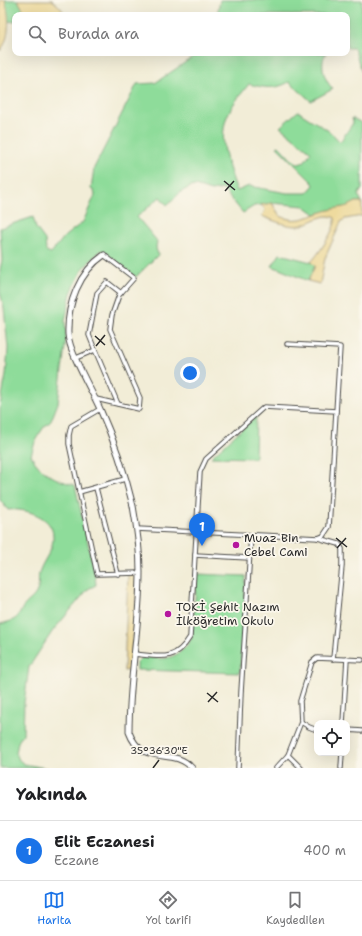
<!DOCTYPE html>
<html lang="tr">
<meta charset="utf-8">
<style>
:root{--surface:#fff;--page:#f6f6f6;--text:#202124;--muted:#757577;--line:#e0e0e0;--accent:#1a73e8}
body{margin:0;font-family:"Shantell Sans",sans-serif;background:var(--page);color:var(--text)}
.controls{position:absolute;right:12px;bottom:12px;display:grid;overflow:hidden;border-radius:8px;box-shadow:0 4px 16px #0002}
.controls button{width:36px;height:36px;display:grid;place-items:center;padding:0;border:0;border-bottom:1px solid var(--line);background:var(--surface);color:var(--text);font:20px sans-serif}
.you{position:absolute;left:190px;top:373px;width:14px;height:14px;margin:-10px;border:3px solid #fff;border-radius:50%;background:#1a73e8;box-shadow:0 0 0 6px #1a73e833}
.badge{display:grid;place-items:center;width:26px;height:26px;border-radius:50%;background:var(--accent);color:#fff;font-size:13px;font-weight:700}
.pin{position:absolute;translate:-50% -33px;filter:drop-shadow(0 1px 2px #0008)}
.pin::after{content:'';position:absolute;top:21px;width:14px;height:12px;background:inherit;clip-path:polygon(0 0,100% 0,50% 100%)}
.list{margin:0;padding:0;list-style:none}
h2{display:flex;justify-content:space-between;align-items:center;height:52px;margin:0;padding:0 16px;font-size:17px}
h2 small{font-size:13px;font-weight:400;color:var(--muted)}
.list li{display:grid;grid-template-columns:26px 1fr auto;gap:12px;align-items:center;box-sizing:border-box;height:60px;padding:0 16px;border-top:1px solid var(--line)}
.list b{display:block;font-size:15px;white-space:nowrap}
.list p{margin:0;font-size:13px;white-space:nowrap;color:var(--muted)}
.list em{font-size:13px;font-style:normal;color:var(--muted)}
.icon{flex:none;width:22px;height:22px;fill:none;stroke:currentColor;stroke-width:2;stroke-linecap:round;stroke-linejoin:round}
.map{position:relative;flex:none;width:362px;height:768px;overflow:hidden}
.search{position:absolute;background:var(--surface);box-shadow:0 4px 16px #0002;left:12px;right:12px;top:12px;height:44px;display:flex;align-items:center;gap:10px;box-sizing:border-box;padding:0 14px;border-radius:8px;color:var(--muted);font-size:15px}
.sheet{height:112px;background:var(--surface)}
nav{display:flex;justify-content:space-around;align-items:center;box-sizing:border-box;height:56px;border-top:1px solid var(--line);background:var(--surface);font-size:11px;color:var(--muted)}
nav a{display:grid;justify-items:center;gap:2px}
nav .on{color:var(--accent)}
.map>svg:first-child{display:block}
.green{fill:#8edc9a;stroke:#5c8462}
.sand{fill:#eeda9e;stroke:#8c8264}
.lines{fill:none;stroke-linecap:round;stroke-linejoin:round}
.street-casing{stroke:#494845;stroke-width:5.5}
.secondary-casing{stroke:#494845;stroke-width:7}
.street{stroke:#fff;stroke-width:3.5}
.secondary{stroke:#fff;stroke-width:5}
.ticks{fill:none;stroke:#2b2b2b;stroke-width:1.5}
.poi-dot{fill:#b5179e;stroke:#fbf7ec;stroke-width:1.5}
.labels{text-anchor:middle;stroke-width:3.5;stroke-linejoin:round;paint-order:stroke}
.poi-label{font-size:12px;fill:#2b2b2b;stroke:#fbf7ec;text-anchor:start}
.ticks-label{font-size:10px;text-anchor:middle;fill:#2b2b2b;stroke:#fbf7ec;stroke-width:3.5;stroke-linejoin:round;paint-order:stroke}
</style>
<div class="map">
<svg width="362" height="768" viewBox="0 0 362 768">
<rect width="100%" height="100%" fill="#fbf7ec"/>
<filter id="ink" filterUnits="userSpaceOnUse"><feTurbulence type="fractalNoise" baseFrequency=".025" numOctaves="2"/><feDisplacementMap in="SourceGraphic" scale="8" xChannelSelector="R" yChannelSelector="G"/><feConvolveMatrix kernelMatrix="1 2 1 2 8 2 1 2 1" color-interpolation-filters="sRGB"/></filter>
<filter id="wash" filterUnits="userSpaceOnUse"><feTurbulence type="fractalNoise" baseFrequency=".012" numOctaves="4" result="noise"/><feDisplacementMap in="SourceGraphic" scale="16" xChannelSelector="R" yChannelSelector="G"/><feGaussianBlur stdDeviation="0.9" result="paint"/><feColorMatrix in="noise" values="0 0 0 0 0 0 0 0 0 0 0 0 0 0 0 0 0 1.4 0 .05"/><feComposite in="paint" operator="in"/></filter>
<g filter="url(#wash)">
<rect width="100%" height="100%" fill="#f2edd7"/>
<g class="green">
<path d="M5,0H18L26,15H15V22L8,21Z"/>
<path d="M220,0H362V50L359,55L362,60V73L354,48H347V15H217Z"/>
<path d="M199,53H326C319,64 324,80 333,89L311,101L289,82C275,90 264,88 249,84C242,93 234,102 229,112C216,138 229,167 237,191L249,186L287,193H307L314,185L313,183L277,147L279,146L291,159L299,164L304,162L311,152L280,127L298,111C313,123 327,126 340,142L353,123L352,118L362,123V189L358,195L362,202H356L347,207L330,210L315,214L304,206L272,203L254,206L243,213L223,189L211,191L195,186L190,187L181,192L167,205L160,197L137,217L157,241L156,248L158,255L136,277L102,250L94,257L82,270L71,293L65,321L66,338L58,403L51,421L44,427L36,439L31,455C38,472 58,481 75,485L95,575L96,585L88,589L52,632L29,667L24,703L23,734L18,742L16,753L19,760L24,764L46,768H0V624C8,622 16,621 20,613C22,610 22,607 25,605C29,600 34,598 37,591C40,584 37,577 40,570C44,559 54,549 53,536C53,516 24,508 8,510L0,500V406L6,375L8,348L4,308L0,292V270L2,260L0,228L33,217L36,228L45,240L46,251L51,253L65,236L83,222L95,195L94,191L91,189L94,168L137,84L155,83Z"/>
<path d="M280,254L311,262L315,266L308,281L272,266Z"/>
<path d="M256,416L255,458L211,457Z"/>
<path d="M197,574L246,576L240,673L137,670V662L141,658C150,656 158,660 167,658C178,656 189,646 192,636Z"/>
</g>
<g class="sand">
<path d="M0,0H5C10,16 11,38 0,51Z"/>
<path d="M18,0H52L59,6L66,15H26Z"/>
<path d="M356,202H362V216L345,219L341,222L325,258L320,284L308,281L315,266L311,262C318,255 337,227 335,218C323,211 310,225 297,226C284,226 273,220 261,216L264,213L265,209L261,205L272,203L280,216C300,225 311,214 329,210C340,207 346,208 356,202Z"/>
<path d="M138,573L130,670L124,671L128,574Z"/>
</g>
</g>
<g filter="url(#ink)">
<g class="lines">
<defs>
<g id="street">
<path d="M76,358L95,350"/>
<path d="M96,399L139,409L140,398L110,329L112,315L119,295L134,278L104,255"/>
<path d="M118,404L95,350L89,335L97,293L107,282L121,293"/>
<path d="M100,409L71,426L69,435V444L97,574L140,573"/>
<path d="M96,488L118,574"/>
<path d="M79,492L125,479"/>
<path d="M137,529L318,538L323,536L329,527L340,347L287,344"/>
<path d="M318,538L339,544L342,549V566L333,659"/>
<path d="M195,555L249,558"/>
<path d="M135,654C161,657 175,662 190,637L200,472L206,459L264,407L336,411"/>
<path d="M301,722L309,727L317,730"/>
<path d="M343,723L347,659"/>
<path d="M347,730L362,731"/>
<path d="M288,755L301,768"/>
<path d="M238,768L241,692L251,535"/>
<path d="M276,768L288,755L301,722L300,701L312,662L317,658L362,660"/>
<path d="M341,768L342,753"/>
</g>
<path id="secondary" d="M104,255C79,272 67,304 68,334C69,352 92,391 100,409C114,440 125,473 133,506C137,528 140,550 140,572C140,625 129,679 129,732C142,768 173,746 192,768"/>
</defs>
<use href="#street" class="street-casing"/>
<use href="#secondary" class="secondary-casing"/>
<use href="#street" class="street"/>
<use href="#secondary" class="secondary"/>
</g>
</g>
<path class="ticks" d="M224,181L235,190M225,191L234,181M95,336L105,345M96,346L105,335M336,538L347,547M337,548L346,538M207,693L218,702M208,702L217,692M153,768L159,760"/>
<g class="poi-dot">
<circle cx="236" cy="545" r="4"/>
<circle cx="168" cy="614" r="4"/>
</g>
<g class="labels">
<g class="poi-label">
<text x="244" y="542">Muaz Bin<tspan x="244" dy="14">Cebel Cami</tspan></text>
<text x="176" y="611">TOKİ Şehit Nazım<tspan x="176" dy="14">İlköğretim Okulu</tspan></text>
</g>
</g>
<g class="ticks-label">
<text x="159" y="754">35°36'30"E</text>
</g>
</svg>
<div class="controls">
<button><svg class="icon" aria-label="locate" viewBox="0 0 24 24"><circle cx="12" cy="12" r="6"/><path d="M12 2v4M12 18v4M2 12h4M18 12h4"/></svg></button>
</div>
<div class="you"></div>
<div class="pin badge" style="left:202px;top:546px">1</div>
<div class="search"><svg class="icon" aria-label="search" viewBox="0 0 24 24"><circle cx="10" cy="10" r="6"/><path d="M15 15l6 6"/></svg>Burada ara</div>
</div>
<section class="sheet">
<h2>Yakında<small></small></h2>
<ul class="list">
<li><span class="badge">1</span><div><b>Elit Eczanesi</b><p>Eczane</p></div><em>400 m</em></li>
</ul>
</section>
<nav>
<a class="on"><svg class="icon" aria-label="map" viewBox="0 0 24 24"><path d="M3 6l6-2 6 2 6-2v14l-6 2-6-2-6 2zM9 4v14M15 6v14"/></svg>Harita</a>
<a><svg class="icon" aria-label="directions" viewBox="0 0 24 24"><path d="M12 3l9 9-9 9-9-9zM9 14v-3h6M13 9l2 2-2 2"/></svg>Yol tarifi</a>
<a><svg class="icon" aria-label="saved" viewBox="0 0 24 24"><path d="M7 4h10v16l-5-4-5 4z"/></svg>Kaydedilen</a>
</nav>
